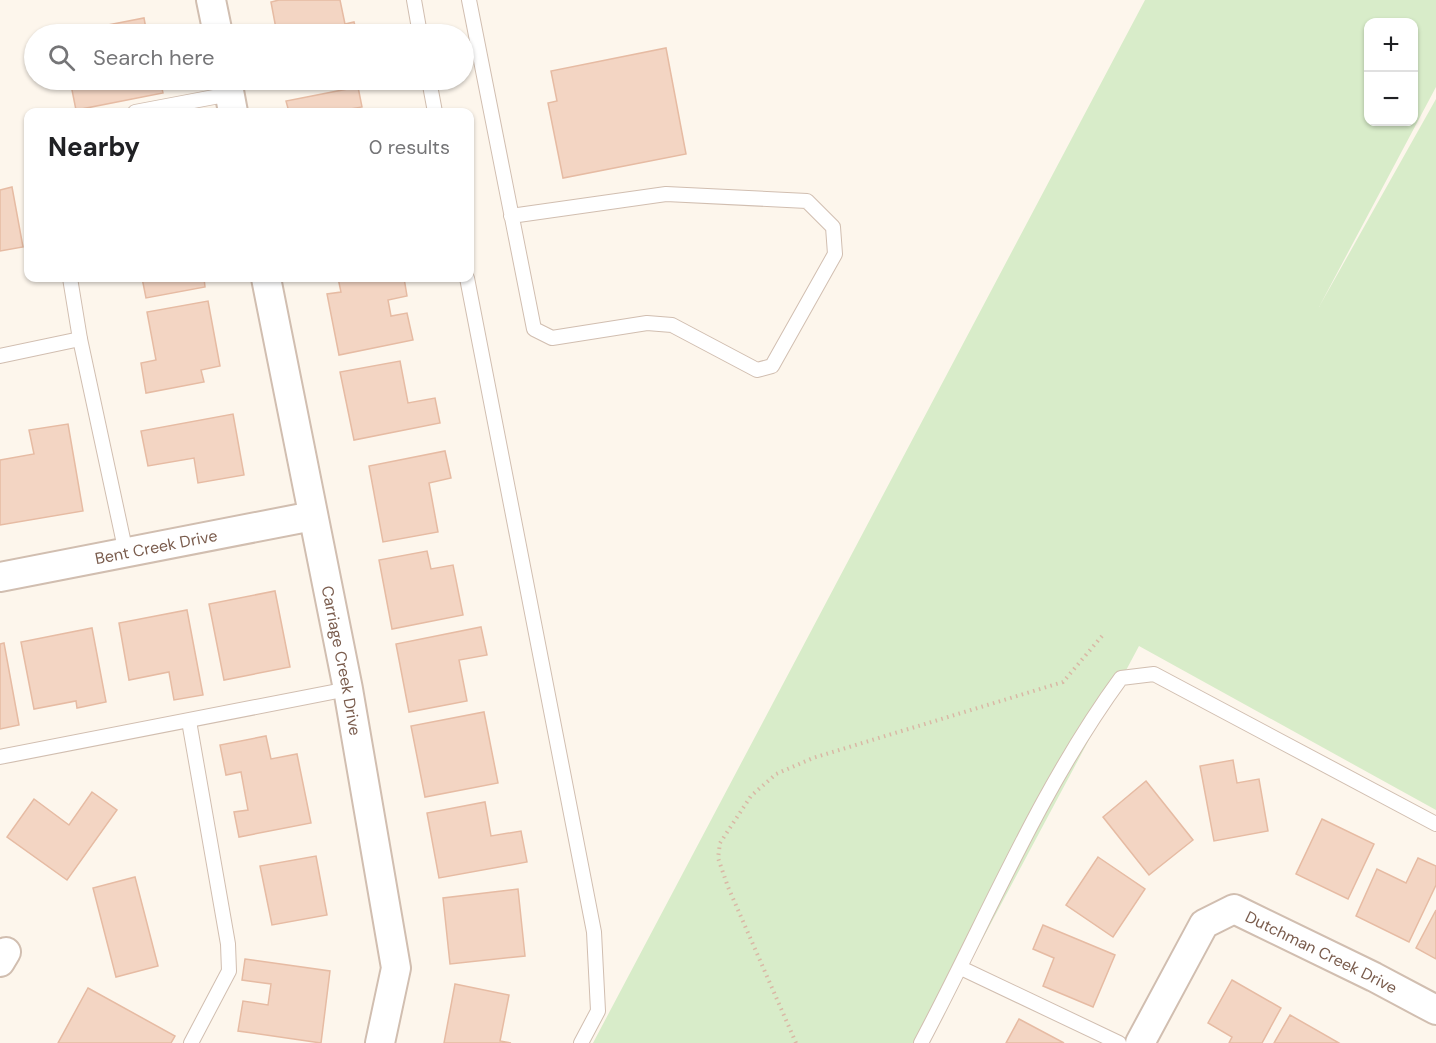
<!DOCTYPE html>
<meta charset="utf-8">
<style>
:root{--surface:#fff;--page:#f2f2f2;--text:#202124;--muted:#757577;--line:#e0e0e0}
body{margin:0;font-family:"DM Sans",sans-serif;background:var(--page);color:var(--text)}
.controls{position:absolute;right:18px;top:18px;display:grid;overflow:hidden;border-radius:12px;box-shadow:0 2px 4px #0004}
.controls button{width:54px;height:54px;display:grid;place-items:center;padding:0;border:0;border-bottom:2px solid var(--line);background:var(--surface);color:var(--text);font:30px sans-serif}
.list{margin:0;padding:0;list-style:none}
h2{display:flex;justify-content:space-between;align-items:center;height:78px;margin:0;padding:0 24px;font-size:26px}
h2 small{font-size:20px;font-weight:400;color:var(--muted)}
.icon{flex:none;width:33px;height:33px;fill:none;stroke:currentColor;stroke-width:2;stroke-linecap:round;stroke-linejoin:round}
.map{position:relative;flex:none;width:1436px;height:1043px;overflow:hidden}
.search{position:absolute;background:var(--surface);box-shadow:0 2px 4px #0004;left:24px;top:24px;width:450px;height:66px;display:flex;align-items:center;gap:15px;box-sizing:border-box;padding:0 21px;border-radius:33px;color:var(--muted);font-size:22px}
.panel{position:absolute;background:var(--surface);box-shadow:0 2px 4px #0004;left:24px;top:108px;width:450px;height:174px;border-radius:12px}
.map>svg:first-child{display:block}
.green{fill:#d8ecc9;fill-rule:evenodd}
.building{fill:#f3d5c3;stroke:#e6bba3;stroke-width:1.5}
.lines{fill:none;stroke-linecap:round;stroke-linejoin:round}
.lane-casing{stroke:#d1beb0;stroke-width:16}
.street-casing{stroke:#d1beb0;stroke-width:32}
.path{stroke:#d9b8a5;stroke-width:4;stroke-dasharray:1.5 4.5;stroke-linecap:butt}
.lane{stroke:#fff;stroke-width:14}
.street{stroke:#fff;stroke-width:28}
.labels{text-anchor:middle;stroke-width:5;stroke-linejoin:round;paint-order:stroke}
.street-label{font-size:16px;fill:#7a5c4d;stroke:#fffaf3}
</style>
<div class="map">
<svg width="1436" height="1043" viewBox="0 0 1436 1043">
<rect width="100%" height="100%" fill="#fdf6ec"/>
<path class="green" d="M1145,0H1436V87L1319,307L1436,99V810L1139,646L927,1043H593ZM1368,22H1414V122H1368Z"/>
<g class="building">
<path d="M279,0H340L345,24L354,22L357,34H277L271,2Z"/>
<path d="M144,18L147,34H88L87,29Z"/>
<path d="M666,48L686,154L563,178L548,103L557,101L551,71Z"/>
<path d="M70,80H160L163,93L76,110Z"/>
<path d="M358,87L362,107L350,109L351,112H289L286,101Z"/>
<path d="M12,187L23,247L0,251V190Z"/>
<path d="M142,278H204L205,287L146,298Z"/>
<path d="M338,278H404L407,296L388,300L391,316L407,313L413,340L339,355L327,294L341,292Z"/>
<path d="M208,301L220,366L201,370L204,382L146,393L141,363L156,360L147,312Z"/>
<path d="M400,361L408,403L435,398L440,423L354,440L340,372Z"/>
<path d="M233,414L244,475L198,483L194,458L148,466L141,431Z"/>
<path d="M68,424L83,511L0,525V460L34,454L29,430Z"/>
<path d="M445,451L451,478L429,483L438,532L383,542L369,466Z"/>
<path d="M427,551L431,569L453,565L463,615L392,629L379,560Z"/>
<path d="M275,591L290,667L224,680L209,604Z"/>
<path d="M187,610L203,695L174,700L169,672L129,680L119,623Z"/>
<path d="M481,627L487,655L459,660L467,701L409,712L396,644Z"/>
<path d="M92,628L106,702L77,708L76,701L34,709L21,642Z"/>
<path d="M4,643L19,725L0,729V644Z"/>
<path d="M484,712L498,783L425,797L411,726Z"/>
<path d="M266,736L271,759L297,754L311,823L239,837L234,812L248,810L241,772L226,775L220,745Z"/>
<path d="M1233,760L1237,783L1259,779L1268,831L1214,841L1200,766Z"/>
<path d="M1146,781L1193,840L1149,875L1103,817Z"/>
<path d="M92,792L117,810L67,880L7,837L34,799L69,825Z"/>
<path d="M485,802L491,836L521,831L527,862L439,878L427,813Z"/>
<path d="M1322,819L1374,844L1348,899L1296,874Z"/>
<path d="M316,856L327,915L272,925L260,866Z"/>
<path d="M1098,857L1145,889L1113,937L1066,905Z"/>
<path d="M1418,858L1436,866V885L1409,942L1356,916L1377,869L1406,883Z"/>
<path d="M135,877L158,966L116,977L93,888Z"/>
<path d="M518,889L525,956L450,964L443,898Z"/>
<path d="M1436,910V959L1416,948Z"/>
<path d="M1043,925L1115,955L1093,1007L1043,986L1054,958L1033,949Z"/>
<path d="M245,959L330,971L321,1043L238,1031L243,1001L268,1005L271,984L242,980Z"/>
<path d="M1232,980L1281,1008L1262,1043H1229L1232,1037L1208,1023Z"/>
<path d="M455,984L509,995L500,1041L511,1043H444Z"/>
<path d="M88,988L175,1036L171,1043H58Z"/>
<path d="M1290,1015L1339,1043H1274Z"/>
<path d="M1019,1019L1064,1043H1006Z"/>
</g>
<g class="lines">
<defs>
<g id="lane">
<path d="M414,0L420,34"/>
<path d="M469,0L534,329L552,338L647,323L672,325L757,370L772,366L835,254L833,227L807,201L666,194L511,216"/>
<path d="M429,80L435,112"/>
<path d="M135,112L230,94"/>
<path d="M70,278L80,339L126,553"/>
<path d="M467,278L594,932L598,1011L581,1043"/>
<path d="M0,356L80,339"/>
<path d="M189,721L228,944L229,971L191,1043"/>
<path d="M0,757L348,689"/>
<path d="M961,968L1119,1043"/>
<path d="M921,1043C986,921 1039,790 1121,678L1154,674L1436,824"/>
</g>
<g id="street">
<path d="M211,0L218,34"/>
<path d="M227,80L233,112"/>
<path id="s1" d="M266,278L348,689L396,968L380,1043"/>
<path id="s2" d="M0,577L313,516"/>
<path d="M0,962L6,952"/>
<path id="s3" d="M1140,1043L1204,924L1234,909L1374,977L1436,1010"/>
</g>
</defs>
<use href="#lane" class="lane-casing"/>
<use href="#street" class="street-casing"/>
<path class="path" d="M796,1043L728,887L718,858L720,843L751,796L776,774L813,758L1063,682L1102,636"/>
<use href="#lane" class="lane"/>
<use href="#street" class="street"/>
</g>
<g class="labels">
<g class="street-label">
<text dy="6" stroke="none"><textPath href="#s2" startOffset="159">Bent Creek Drive</textPath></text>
<text dy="6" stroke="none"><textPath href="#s1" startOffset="390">Carriage Creek Drive</textPath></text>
<text dy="6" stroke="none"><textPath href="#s3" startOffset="266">Dutchman Creek Drive</textPath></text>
</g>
</g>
</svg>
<div class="controls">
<button>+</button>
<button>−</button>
</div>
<div class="search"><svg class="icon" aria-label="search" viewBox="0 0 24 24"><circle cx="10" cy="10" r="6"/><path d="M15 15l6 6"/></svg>Search here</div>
<section class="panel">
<h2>Nearby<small>0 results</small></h2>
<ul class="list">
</ul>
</section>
</div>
